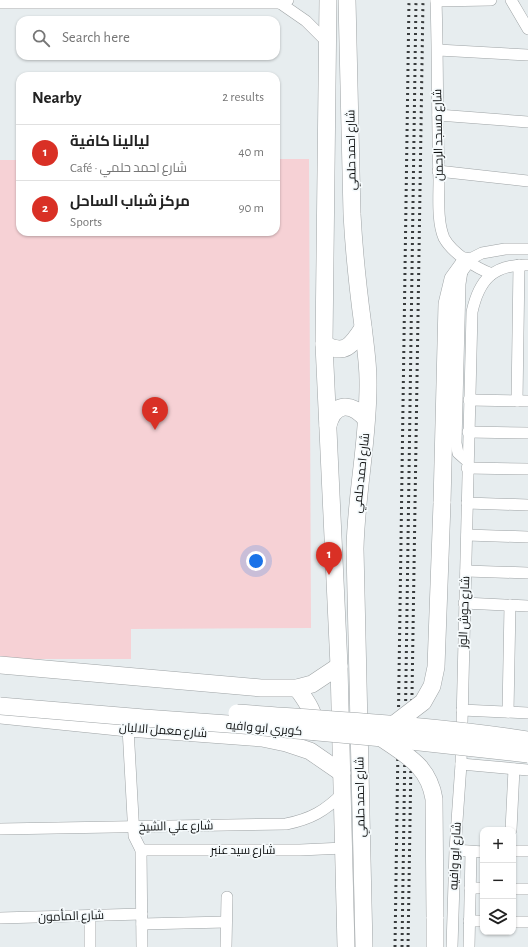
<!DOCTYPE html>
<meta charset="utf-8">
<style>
:root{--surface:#fff;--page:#f2f2f2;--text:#222;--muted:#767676;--line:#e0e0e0;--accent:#d93025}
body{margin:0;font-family:"Alegreya Sans",Cairo,sans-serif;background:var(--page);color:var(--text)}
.controls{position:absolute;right:12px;bottom:12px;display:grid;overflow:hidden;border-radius:8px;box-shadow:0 1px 3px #0004}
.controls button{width:36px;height:36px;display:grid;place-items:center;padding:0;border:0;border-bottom:1px solid var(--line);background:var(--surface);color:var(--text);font:20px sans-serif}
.you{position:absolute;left:256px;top:561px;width:14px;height:14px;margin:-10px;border:3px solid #fff;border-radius:50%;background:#1a73e8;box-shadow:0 0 0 6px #1a73e833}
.badge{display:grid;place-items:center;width:26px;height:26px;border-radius:50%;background:var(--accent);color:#fff;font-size:13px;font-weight:700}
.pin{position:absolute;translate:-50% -33px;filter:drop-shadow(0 1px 2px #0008)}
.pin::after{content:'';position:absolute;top:21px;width:14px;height:12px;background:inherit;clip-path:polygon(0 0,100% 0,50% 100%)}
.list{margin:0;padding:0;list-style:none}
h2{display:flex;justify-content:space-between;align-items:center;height:52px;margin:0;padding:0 16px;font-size:17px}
h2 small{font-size:13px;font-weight:400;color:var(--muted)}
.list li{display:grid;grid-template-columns:26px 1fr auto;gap:12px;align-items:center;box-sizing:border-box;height:56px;padding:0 16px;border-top:1px solid var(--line)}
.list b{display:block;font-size:15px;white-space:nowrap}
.list p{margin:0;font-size:13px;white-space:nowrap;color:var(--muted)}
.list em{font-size:13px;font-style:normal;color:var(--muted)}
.icon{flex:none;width:22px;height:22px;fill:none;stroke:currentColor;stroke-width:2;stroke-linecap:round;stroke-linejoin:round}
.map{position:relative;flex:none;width:528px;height:947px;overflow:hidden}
.search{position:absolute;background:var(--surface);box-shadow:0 1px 3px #0004;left:16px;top:16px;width:264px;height:44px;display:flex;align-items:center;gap:10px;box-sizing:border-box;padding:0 14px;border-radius:12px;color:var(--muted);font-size:15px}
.panel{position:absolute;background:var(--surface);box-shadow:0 1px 3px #0004;left:16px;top:72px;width:264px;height:164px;border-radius:12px}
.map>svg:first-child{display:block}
.green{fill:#f6d1d5}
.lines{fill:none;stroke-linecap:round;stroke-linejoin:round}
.street-casing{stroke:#9ea3a5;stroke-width:12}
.primary-casing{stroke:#9ea3a5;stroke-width:18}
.street{stroke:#fff;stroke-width:11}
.primary{stroke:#fff;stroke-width:17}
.rail{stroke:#393c3d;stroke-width:3;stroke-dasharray:2 4;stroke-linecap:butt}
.primary-bridge-casing{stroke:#9ea3a5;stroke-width:18;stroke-linecap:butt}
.primary-bridge{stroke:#fff;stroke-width:17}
.labels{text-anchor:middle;stroke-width:3.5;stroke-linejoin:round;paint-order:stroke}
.street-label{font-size:12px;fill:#0d0f0f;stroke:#f5fafc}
</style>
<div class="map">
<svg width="528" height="947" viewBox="0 0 528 947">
<rect width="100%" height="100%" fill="#e7edef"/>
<path class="green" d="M276,159H309L311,628L131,629V659H0V160H20V232H276Z"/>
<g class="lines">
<defs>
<g id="street">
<path d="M436,0C438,60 437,120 439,180C439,197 437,222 444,238C452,253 476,268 492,274"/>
<path d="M511,0L528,29"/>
<path d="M436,1L491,0"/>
<path d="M0,3H280L288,0"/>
<path d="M280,3L306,21L328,43"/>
<path d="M438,50L528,55"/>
<path d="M438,115L528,122"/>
<path d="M438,171L528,181"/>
<path d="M466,261L482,253L505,249H528"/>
<path d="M462,271L460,284L456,443L458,453L467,461"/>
<path d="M469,400L528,401"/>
<path d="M517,401L519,265"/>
<path d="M468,432L528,433"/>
<path d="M467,468L528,469"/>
<path d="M467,503L528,505"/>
<path d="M467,535L528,537"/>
<path d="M466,571L528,573"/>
<path d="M464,603L528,606"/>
<path d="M462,710L528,713"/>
<path d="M508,712L510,605"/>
<path d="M128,728L134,836L141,850L142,947"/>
<path d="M461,764L528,770"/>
<path d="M0,829L286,824C311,819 325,811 343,793"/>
<path d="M511,830L514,769"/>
<path d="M141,850H300L344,848"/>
<path d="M455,850L483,852"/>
<path d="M513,851H528"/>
<path d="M470,888H483"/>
<path d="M513,889H528"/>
<path d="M90,916V947"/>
<path d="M0,918L142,914"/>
<path d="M469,921H483"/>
<path d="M513,922H528"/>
<path d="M142,924L226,922"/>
<path d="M226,947L227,897"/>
<path d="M452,947L455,850L461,764L472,312C479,280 493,264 528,265"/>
<path d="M469,947L471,852"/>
</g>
<g id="primary">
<path d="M328,0L324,344L339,666L346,947"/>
<path d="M347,0L352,214C354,252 358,289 363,326C365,344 368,362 368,380C369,437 356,493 355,549L364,947"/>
<path d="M324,344C345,356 352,345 363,328"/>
<path d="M328,425C335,401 352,403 366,419"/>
<path d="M442,503L447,304L453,279L466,261"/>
<path d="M0,665L261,688H297L312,684L339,666"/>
<path d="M297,688C307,702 316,714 316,732"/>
<path d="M0,715L128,728L262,738L286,743L310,751L342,773"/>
<path d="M435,947V917"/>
</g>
</defs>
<use href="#street" class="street-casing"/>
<use href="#primary" class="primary-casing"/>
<use href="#street" class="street"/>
<use href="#primary" class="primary"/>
<g class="rail">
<path d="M395,947L409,0"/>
<path d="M402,947L416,0"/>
<path d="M408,947L423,0"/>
</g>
<defs>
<g id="primary-bridge">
<path d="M0,706L144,718L242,725L383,738L528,754"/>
<path d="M237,713C334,720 432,725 528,740"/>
<path d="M393,725L423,702L432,686L436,667L442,503"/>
<path d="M383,739C408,756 429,767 434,799L435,917"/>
</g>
</defs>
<use href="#primary-bridge" class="primary-bridge-casing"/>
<use href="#primary-bridge" class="primary-bridge"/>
</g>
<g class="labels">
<g class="street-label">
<text transform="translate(438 135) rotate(-91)" y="4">شارع مسجد الرحمن</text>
<text transform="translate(351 150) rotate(-91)" y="4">شارع احمد حلمي</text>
<text transform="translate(361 473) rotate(-84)" y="4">شارع احمد حلمي</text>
<text transform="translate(464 612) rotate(-88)" y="4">شارع حوش الوز</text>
<text transform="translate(264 728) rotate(5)" y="4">كوبري ابو وافيه</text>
<text transform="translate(163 730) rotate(4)" y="4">شارع معمل الالبان</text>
<text transform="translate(360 797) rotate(-91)" y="4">شارع احمد حلمي</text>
<text transform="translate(176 826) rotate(-1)" y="4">شارع علي الشيخ</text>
<text x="243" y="854">شارع سيد عنبر</text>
<text transform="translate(455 856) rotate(-87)" y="4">شارع ابو وافيه</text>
<text transform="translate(71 916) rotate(-2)" y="4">شارع المأمون</text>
</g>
</g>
</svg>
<div class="controls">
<button>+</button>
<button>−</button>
<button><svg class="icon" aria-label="layers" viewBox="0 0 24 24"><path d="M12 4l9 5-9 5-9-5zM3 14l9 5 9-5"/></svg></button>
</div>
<div class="you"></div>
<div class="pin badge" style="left:329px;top:575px">1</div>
<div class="pin badge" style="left:155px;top:430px">2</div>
<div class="search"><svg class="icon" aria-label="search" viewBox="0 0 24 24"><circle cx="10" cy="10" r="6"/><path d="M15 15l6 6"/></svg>Search here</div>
<section class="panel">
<h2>Nearby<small>2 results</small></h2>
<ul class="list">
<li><span class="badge">1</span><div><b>ليالينا كافية</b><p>Café · شارع احمد حلمي</p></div><em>40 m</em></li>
<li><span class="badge">2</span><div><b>مركز شباب الساحل</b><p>Sports</p></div><em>90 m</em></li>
</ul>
</section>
</div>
